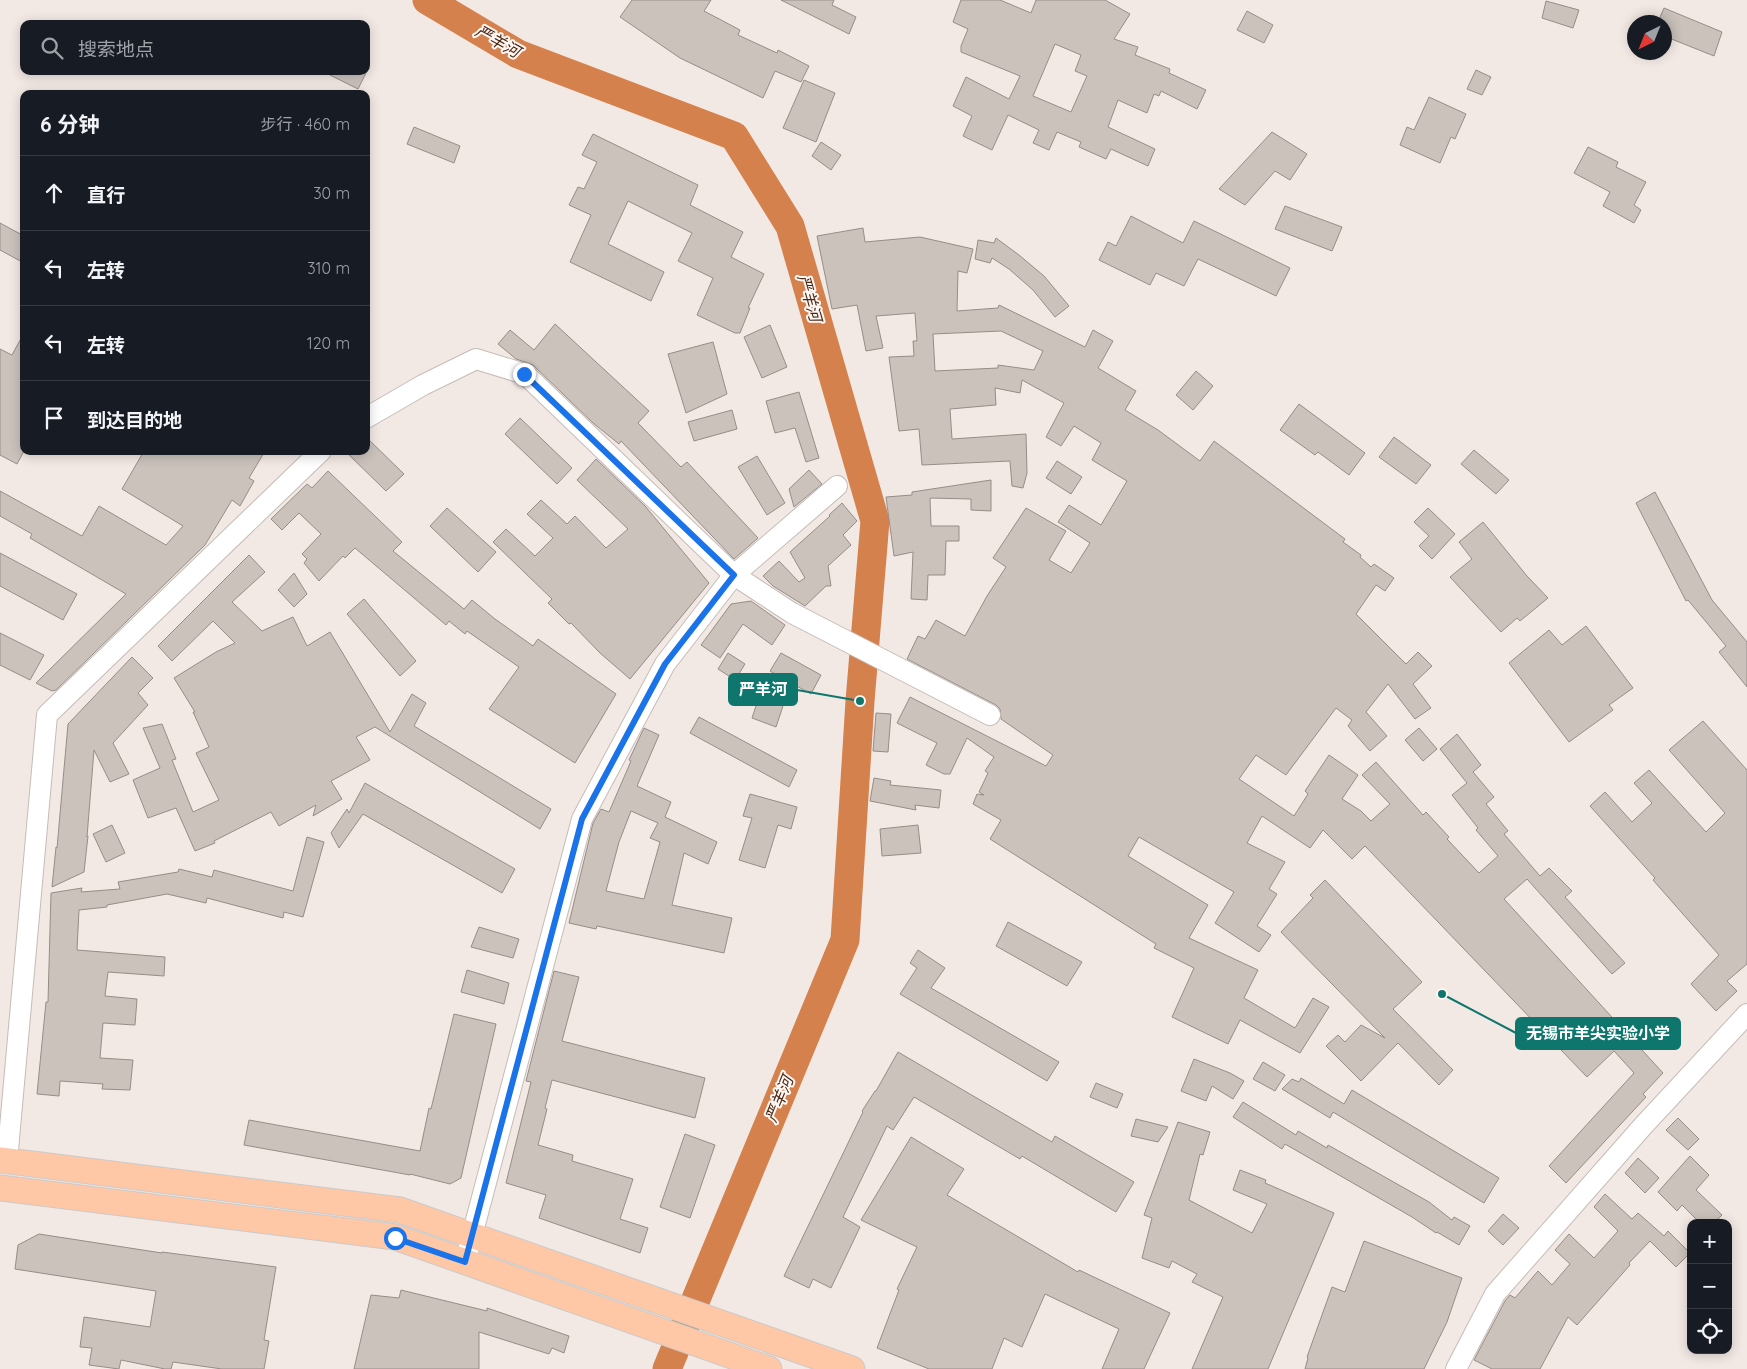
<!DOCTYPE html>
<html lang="zh">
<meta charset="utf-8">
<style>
:root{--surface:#171b24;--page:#242831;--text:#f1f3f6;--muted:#9ea1a6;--line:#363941}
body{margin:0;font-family:Quicksand,"Noto Sans SC",sans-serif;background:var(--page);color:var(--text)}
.controls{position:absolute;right:15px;bottom:15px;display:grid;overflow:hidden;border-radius:10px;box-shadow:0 2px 12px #0003}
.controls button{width:45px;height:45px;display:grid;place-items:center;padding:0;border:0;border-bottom:1px solid var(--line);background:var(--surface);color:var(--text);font:25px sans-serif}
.compass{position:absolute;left:1627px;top:15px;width:45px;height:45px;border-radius:50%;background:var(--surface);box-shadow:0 2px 12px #0003;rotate:223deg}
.stop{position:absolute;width:15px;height:15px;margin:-11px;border:4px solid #1a73e8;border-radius:50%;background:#fff}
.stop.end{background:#1a73e8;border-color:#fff;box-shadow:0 1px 5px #0008}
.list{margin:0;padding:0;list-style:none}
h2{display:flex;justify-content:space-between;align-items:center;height:65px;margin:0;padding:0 20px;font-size:21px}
h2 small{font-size:16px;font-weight:400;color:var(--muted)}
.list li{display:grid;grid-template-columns:32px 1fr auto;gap:15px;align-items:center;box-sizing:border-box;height:75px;padding:0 20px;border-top:1px solid var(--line)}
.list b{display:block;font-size:19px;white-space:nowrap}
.list em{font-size:16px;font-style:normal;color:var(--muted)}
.icon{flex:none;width:28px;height:28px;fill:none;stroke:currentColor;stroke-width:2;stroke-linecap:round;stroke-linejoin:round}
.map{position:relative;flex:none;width:1747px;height:1369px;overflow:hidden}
.search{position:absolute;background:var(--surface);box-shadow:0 2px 12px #0003;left:20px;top:20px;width:350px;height:55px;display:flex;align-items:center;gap:12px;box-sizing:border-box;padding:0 18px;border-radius:10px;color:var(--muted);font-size:19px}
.panel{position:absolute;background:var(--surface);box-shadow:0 2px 12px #0003;left:20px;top:90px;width:350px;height:365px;border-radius:10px}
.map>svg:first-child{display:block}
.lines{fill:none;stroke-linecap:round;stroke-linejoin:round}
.river{stroke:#d5814d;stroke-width:29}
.building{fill:#cbc2bc;stroke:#968d88;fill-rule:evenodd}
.minor-casing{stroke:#c6bcb7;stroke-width:22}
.major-casing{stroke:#cbcaca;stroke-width:27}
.minor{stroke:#fff;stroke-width:20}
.major{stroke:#fec7a6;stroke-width:25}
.route{stroke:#1a73e8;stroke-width:6}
.labels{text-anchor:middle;stroke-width:4;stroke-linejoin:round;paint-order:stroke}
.water-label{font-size:16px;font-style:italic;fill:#4c2914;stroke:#fef7f4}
.leader{fill:none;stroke:#0f766e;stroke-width:2}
.callout-dot{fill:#0f766e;stroke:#fef7f4;stroke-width:2}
.callout{fill:#0f766e;stroke:#0f766e;stroke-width:2}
.callout-label{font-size:16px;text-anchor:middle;font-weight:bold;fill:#fff}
</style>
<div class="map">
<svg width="1747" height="1369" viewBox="0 0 1747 1369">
<rect width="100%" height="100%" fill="#f3e9e4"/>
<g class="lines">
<path class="river" d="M427,0L518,54L734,136L790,226L875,521L860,701L845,940L667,1369"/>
</g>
<g class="building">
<path d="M632,0H711L704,11L740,30L738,35L777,53L778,50L809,66L801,82L775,71L763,98L680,58L620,17Z"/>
<path d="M781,0H834L832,5L856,17L849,34Z"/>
<path d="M961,0H1000L1031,13L1036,0H1105L1130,14L1114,39L1138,47L1135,55L1170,69L1169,73L1206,90L1197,109L1161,91L1159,96L1154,94L1147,113L1118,100L1108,127L1155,149L1148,166L1111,149L1106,159L1079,147L1081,142L1057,132L1049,150L1033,143L1039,130L1008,115L992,150L963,136L972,116L953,106L966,77L1009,99L1020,76L961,52V46L968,29L953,22ZM1055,44L1081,55L1075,71L1087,76L1071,112L1033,96Z"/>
<path d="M1546,1L1579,10L1573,28L1542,18Z"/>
<path d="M1664,8L1722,32L1714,56L1664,36V22H1658Z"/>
<path d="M1247,11L1273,25L1264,43L1237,30Z"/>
<path d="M1476,70L1491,77L1482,95L1467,89Z"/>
<path d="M322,71H367L358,89Z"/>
<path d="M804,80L835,93L816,142L783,128Z"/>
<path d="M1429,97L1466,114L1455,139L1451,137L1440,163L1400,145L1407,127L1414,130Z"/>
<path d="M414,127L460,146L454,163L407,144Z"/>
<path d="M1272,132L1307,154L1290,180L1275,171L1245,205L1219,189Z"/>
<path d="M593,134L698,185L690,205L743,232L731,257L764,274L748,308H750L740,333H735L697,315L713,278L678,261L692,233L628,201L608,244L664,272L651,301L570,262L591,215L569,205L578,187L584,189L597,162L582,155Z"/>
<path d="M821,142L841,155L831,170L812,156Z"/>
<path d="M1588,147L1618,162L1616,167L1646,182L1634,205L1641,210L1634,223L1603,206L1610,192L1574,173Z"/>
<path d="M1285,206L1342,227L1332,251L1275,229Z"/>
<path d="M1131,216L1183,243L1194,221L1290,268L1276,296L1198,259L1184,286L1156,273L1150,285L1099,260L1108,242L1116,246Z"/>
<path d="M0,223L24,236V263L0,250Z"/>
<path d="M863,228L865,242L920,237L973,249L967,273L958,271L957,311L998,308L999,305L1085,347L1093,330L1113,341L1098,368L1136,391L1125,410L1158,430L1200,461L1214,441L1345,539L1343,542L1361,555L1360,557L1371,567L1374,564L1394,578L1385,591L1376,585L1356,614L1406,664L1418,652L1432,666L1413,684L1431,708L1415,719L1388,684L1366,712L1387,736L1370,751L1348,726L1352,720L1336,708L1286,775L1256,755L1239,779L1294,816L1308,794L1305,791L1329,755L1358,775L1342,799L1361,811L1371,821L1390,804L1362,775L1376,762L1423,815L1426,812L1449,837L1447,839L1479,873L1498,856L1476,830L1478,828L1452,795L1467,783L1440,749L1457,734L1481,765L1473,772L1494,797L1486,804L1508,831L1504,834L1540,876L1549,868L1572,891L1565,897L1625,963L1612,974L1527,879L1504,899L1663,1073L1643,1094L1646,1097L1566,1183L1549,1166L1634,1073L1614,1051L1587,1077L1365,846L1352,859L1323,830L1310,848L1262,816L1247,843L1285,862L1269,889L1277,894L1257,926L1271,935L1259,952L1215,923L1234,892L1139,837L1128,856L1208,905L1189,938L1258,970L1244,998L1295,1028L1313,998L1329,1007L1300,1053L1240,1020L1228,1044L1172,1017L1194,968L1154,948L1156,944L990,839L1001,820L973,804L977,794L984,795L979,792L988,773L985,771L994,757L967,738L950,774H944L926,765L937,743L897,723L910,697L1046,766L1053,755L1001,719L1000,709L996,705L907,659L918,636L925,639L936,620L965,636L987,596L1006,567L993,558L1026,508L1066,531L1049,560L1071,573L1090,543L1058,522L1069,505L1101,525L1127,481L1092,460L1101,443L1074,426L1061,446L1046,437L1064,403L1022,380L1020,393L995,388L996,405L950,409L952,439L1026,434L1027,473L1023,488L1012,486L1010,461L922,465L919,429L899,431L889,357L914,356L913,341H917L915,313L876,316L883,348L866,351L857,305L832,309L817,236ZM1001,331L1043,351L1034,370L998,365V368L935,371L933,334Z"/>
<path d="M996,238L1019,255L1044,276L1069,306L1055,317L1033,290L1009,269L992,258L990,263L975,259L978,240L994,243Z"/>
<path d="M555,324L649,411L638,423L681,467L687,462L758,538L734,559L621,441L619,444L593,423L533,365L516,359L498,344L510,330L534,350Z"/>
<path d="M770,325L787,367L762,378L744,337Z"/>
<path d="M24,333V451L17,464L0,455V349L12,355Z"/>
<path d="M713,342L727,394L686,413L668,354Z"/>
<path d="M1196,371L1213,386L1193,410L1176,395Z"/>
<path d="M799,392L819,458L806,462L795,428L775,433L766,401Z"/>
<path d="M1299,404L1365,453L1349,475L1318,452L1315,455L1280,430Z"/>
<path d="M732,410L737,429L694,441L688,422Z"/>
<path d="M520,418L572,468L557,484L505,434Z"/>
<path d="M366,437L404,474L386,491L345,451H366Z"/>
<path d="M1394,437L1431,465L1416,484L1379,457Z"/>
<path d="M1474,450L1509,480L1496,494L1461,464Z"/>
<path d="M144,451H265L249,478L254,481L240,506L232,500L205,545L56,690L52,691L36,683L126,594L30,538L32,534L0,516V491L82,536L99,506L166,545L183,526L122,489Z"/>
<path d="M757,456L785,503L767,515L738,467Z"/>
<path d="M596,459L645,506L709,583L630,679L600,653L571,623L569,624L548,603L552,599L493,542L506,529L535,556L553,538L527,514L541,500L567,524L575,516L606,548L628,529L577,480Z"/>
<path d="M1057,461L1082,477L1071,494L1046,478Z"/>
<path d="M809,470L822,484L794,507L789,489Z"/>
<path d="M328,471L402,542L393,551L464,609L472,600L495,619L533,646L538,639L616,694L575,763L489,709L519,667L467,631L465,634L449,621L446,625L355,548L345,558L343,556L319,581L304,563L307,559L302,554L321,534L299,513L282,530L271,519L307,484L312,488Z"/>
<path d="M991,480V511L971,510V499L930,498L931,526H959V541H946L945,575H928L927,600L911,599L913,552L894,556L886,497L912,495V492Z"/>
<path d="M1655,492L1712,600L1747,642V687L1719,652L1726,646L1688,600L1686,601L1636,503Z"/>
<path d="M842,503L857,521L843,535L851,545L828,566L831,586H826L805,606L773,586L763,576L779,561L799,582L805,578L790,552L830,516L829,515Z"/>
<path d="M447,508L496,552L478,572L430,526Z"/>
<path d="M1428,508L1455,534L1432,559L1419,546L1429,536L1414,522Z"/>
<path d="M1483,522L1527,576L1548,598L1520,621L1517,618L1501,632L1450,577L1472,559L1459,542Z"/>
<path d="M0,553L77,594L63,620L0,586Z"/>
<path d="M249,555L265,572L232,602L262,631L293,617L307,646L330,632L390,732L412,694L426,703L414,726L551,809L540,829L375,727L356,737L370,760L331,781L342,799L313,816L316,805L279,826L271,812L214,841L215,843L195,851L176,808L148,818L133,780L160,768L143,728L162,724L176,759L172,760L193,812L219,800L196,753L209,747L193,712H195L174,678L216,652L235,643L213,621L172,661L158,646Z"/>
<path d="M294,573L307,594L294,607L278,590Z"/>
<path d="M364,599L416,661L400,676L347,614Z"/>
<path d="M751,601L785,625L772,645L743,624L720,658L701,645L731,604Z"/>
<path d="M1586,626L1633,688L1609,705L1613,710L1569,742L1509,663L1549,630L1562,645Z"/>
<path d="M0,633L44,655L30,680L0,665Z"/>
<path d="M728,653L745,664L735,680L718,669Z"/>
<path d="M781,653L821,675L811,694L770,671Z"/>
<path d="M132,657L153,678L138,693L148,705L113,743L129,774L110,782L94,750L87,837L88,836L84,872L52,887L56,847L57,848L68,724Z"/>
<path d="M759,697L783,706L776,727L752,718Z"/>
<path d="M876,713L891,714L888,752L873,751Z"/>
<path d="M699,717L797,770L789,787L690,733Z"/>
<path d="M1703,721L1747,770V964L1727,981L1737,991L1716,1011L1691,984L1719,955L1653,880L1655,878L1590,806L1605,792L1632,822L1652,803L1634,783L1649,770L1706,832L1725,813L1669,750Z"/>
<path d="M644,728L659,735L637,786L671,802L665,817L717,842L708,864L684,853L672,905L732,918L724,953L597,926L596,929L569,923L593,823L601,809L609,812L631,761L629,760ZM631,811L658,823L650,838L660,842L644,899L606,891L619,842Z"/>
<path d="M1419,728L1437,749L1423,761L1405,740Z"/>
<path d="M874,778L891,781L890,785L941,790L939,808L915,805L916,810L870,801Z"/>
<path d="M365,783L515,869L502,893L363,814L339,848L331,833L347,809L349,813Z"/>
<path d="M750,794L797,807L791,829L778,825L765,868L739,860L752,818L743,816Z"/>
<path d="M112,825L125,853L106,862L93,834Z"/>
<path d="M918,825L921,853L882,856L880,829Z"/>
<path d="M307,837L324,842L303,917L284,912L283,918L207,898L206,903L167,894L107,905V907L79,910L77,950L165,957L164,976L108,972L105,996L137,999L135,1025L103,1023L100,1058L133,1060L130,1090L102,1089L103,1084L60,1081L59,1096L37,1094L46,1002H48L51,893L82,888L81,892L120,889L118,882L178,872L179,869L212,877L214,870L293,891Z"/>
<path d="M1325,880L1422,982L1393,1009L1453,1070L1439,1085L1398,1043L1361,1081L1326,1046L1338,1035L1345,1042L1361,1025L1385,1038L1281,932L1313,898L1310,895Z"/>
<path d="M1008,922L1082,962L1067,986L996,946Z"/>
<path d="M479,927L519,939L513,958L471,947Z"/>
<path d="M918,950L945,968L931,988L1059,1062L1047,1081L900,994L917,968L910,963Z"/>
<path d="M467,970L509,983L504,1004L461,992Z"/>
<path d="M554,971L579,977L562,1041L705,1078L695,1118L552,1080L545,1108L547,1109L538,1145L573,1155L572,1161L633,1179L620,1219L648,1228L640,1253L539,1218L546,1195L506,1183L531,1082L526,1081Z"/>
<path d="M454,1014L496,1024L461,1178L450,1184L410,1174V1175L244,1145L249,1120L420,1151L429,1108L431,1109Z"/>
<path d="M898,1052L1052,1142L1055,1136L1134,1182L1116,1212L1022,1156L1020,1159L914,1097L893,1130L887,1126L843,1217L860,1227L831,1288L813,1279L809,1288L784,1276L863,1112L862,1111L875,1091H876Z"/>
<path d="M1194,1059L1230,1073L1244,1081L1233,1099L1212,1086L1206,1101L1181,1091Z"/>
<path d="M1263,1062L1285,1075L1275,1091L1253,1079Z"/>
<path d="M1301,1078L1344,1104L1352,1090L1499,1178L1484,1203L1333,1112L1330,1118L1282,1089L1292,1079L1299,1082Z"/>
<path d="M1096,1083L1123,1094L1117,1108L1090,1097Z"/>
<path d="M1243,1102L1296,1135L1298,1131L1327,1148L1328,1145L1429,1202L1452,1220L1454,1217L1470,1226L1459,1245L1437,1232L1436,1233L1412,1217L1285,1144L1282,1149L1233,1117Z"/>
<path d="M1678,1118L1699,1139L1688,1150L1666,1130Z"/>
<path d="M1136,1119L1168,1127L1158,1142L1131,1136Z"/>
<path d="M1178,1122L1210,1132L1203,1155L1200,1154L1189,1200L1252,1233L1267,1204L1233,1190L1240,1170L1266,1180L1265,1183L1334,1213L1268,1369H1192L1223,1297L1192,1282L1197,1274L1172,1261L1169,1268L1142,1258L1152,1218L1144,1215Z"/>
<path d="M685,1134L715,1145L690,1218L660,1207Z"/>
<path d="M911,1137L964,1169L947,1195L1078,1272L1079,1270L1170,1313L1144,1369H1102L1119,1329L1045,1294L1022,1347L1004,1338L992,1369H929L877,1348L899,1290L897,1289L917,1247L861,1220Z"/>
<path d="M1690,1156L1709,1175L1696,1190L1722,1215L1714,1223H1700L1682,1205L1677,1211L1658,1192Z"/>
<path d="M1638,1158L1659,1178L1645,1193L1625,1173Z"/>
<path d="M1605,1194L1632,1219L1638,1213L1664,1236L1668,1231L1690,1253L1676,1267L1650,1241L1629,1263L1630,1265L1577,1325L1568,1317L1540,1369H1492L1474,1360L1505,1301L1510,1295L1515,1298L1538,1271L1552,1285L1570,1264L1555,1250L1569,1234L1594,1258L1618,1231L1594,1207Z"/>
<path d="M1503,1214L1519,1228L1503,1245L1488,1231Z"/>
<path d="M39,1234L162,1253V1252L276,1267L264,1340L269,1341L264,1369H222L173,1362L171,1369H165L121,1360L119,1369L89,1365L92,1348L80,1347L84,1317L150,1327L156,1291L15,1269L18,1245Z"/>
<path d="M1364,1241L1462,1278L1447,1322L1424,1369H1305L1308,1358L1307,1357L1332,1287L1345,1292Z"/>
<path d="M401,1290L487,1311V1308L569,1336L564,1353L552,1348L549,1354L479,1332V1369H354L371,1295L399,1298Z"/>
</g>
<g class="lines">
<defs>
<g id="minor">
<path d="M366,418L423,385L476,359L525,374L734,575L792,613L990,715"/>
<path d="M7,1161L47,715L321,451"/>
<path d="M465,1262L582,819L665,664L734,575L837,486"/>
<path d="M1456,1369L1495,1294L1643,1126L1747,1014"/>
</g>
<g id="major">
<path d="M0,1160L400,1210L852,1369"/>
<path d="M0,1188L395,1237L769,1369"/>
</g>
</defs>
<use href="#minor" class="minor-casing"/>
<use href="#major" class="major-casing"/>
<use href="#minor" class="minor"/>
<use href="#major" class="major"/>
</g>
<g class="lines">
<path class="route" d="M395,1238L465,1262L582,819L665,664L734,575L524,374"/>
</g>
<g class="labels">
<g class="water-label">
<text transform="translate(498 41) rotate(29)" y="6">严羊河</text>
<text transform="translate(810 298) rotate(74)" y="6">严羊河</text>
<text transform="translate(779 1099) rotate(-68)" y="6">严羊河</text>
</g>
</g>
<path class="leader" d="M860 701L797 690M1442 994L1516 1033"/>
<g class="callout-dot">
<circle cx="860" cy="701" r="5"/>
<circle cx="1442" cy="994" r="5"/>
</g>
<g class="callout">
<rect x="729" y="674" width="68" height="31" rx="5"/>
<rect x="1516" y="1018" width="164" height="31" rx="5"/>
</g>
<g class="callout-label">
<text x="763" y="695">严羊河</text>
<text x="1598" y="1039">无锡市羊尖实验小学</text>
</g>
</svg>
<div class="controls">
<button>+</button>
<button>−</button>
<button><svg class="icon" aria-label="locate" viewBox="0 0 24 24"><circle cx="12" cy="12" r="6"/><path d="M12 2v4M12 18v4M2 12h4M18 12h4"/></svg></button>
</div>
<svg class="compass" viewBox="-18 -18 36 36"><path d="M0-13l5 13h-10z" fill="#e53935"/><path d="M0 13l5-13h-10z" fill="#9ea1a6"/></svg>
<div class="stop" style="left:395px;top:1238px"></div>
<div class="stop end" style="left:524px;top:374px"></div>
<div class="search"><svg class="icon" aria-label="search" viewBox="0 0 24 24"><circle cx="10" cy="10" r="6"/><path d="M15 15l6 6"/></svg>搜索地点</div>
<section class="panel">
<h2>6 分钟<small>步行 · 460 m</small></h2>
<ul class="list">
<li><svg class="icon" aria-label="ahead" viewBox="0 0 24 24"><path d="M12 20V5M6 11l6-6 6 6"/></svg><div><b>直行</b></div><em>30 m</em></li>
<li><svg class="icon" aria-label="left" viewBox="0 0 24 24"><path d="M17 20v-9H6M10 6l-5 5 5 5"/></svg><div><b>左转</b></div><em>310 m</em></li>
<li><svg class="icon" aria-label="left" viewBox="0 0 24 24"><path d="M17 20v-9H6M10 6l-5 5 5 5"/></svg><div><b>左转</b></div><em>120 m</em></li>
<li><svg class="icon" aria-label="arrive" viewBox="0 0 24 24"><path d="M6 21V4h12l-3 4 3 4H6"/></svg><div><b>到达目的地</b></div></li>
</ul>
</section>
</div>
